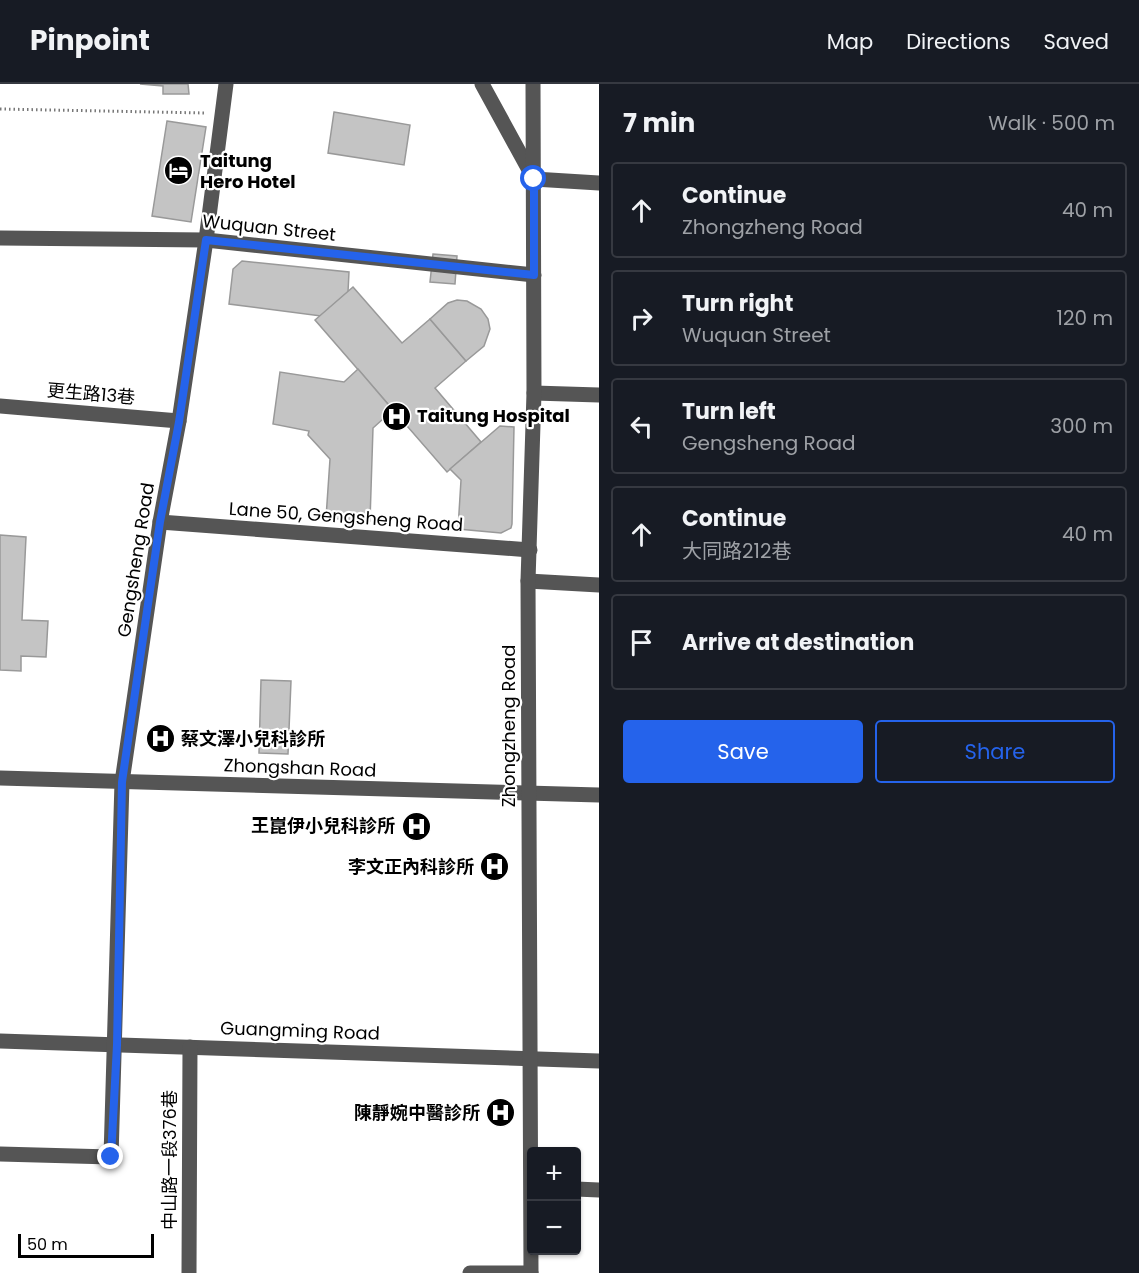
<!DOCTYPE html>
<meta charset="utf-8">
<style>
:root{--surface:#171b24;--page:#20242c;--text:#f1f3f6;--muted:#9ea1a6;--line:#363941;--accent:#2563eb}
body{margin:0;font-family:Poppins,"Noto Sans TC",sans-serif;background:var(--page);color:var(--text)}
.controls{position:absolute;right:18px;bottom:18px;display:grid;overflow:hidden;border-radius:6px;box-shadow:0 2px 4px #0004}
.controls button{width:54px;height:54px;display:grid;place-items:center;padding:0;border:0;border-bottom:2px solid var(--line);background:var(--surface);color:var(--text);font:30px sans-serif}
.scale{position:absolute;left:18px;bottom:15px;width:136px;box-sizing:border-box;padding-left:6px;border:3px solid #000;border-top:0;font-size:16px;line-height:21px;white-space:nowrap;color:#000;-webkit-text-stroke:4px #fff;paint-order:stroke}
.stop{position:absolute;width:18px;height:18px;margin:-14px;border:4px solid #2563eb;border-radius:50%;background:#fff}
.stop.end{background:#2563eb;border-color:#fff;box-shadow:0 2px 6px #0008}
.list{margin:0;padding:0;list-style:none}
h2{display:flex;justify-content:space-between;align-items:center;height:78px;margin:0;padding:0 24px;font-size:26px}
h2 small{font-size:20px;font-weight:400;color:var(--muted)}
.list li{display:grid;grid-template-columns:39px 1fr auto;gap:18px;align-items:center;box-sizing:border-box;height:96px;margin:0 12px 12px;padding:0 12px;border:2px solid var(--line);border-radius:6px}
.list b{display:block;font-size:22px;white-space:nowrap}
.list p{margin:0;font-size:20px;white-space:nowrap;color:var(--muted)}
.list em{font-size:20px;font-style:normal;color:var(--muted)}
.actions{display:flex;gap:12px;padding:18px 24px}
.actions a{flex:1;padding:14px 0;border:2px solid var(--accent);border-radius:6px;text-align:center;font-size:21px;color:var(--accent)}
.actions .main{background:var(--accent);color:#fff}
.icon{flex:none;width:33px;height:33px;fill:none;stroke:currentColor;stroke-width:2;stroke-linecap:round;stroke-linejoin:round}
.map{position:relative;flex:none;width:599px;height:1189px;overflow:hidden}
header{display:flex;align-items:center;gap:36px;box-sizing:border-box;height:84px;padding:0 30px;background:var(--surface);border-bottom:2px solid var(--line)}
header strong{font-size:28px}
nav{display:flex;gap:33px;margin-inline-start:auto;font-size:21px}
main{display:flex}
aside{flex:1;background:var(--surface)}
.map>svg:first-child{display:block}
.building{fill:#c4c4c4;stroke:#999;stroke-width:1.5}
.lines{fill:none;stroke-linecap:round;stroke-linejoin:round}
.path{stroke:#777;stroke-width:3;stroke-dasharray:1.5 3;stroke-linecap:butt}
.minor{stroke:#555;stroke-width:15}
.route{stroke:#2563eb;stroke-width:8}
.labels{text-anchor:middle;stroke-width:4.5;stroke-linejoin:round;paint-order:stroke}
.poi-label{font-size:18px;font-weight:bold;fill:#000;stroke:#fff;text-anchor:start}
.street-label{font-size:18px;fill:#000;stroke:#fff}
</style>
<header>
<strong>Pinpoint</strong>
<nav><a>Map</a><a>Directions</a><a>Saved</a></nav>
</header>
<main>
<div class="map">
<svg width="599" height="1189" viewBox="0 0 599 1189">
<rect width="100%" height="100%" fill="#fff"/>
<g class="building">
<path d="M140,0H188L189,10H163V2Z"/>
<path d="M334,28L410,41L404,81L328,69Z"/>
<path d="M167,37L206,43L191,138L152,132Z"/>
<path d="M433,170L457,172L455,200L430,198Z"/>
<path d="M242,177L349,188L348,208L321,232L229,220L233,185Z"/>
<path d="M353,203L402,259L430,235L466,277L435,304L481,358L447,388L315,236Z"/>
<path d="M457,216L467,217L481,225L488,235L490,245L484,262L466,277L430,235L448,219Z"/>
<path d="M358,285L393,326L373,344L370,437L326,434L330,375L308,351L309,347L273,340L280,288L344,298Z"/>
<path d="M500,342L514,343L512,440L511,444L501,449L458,445L461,396L450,385Z"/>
<path d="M0,451L26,453L22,536L48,537L46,573L21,572V587L0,586Z"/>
<path d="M261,596L291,597L288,670L259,669Z"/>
</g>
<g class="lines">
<path class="path" d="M0,25L205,29"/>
<g class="minor">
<path d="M482,0L534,95L599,99"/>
<path d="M0,154L206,156L534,191"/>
<path d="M534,309L599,311"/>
<path d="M0,322L179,337"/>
<path d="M160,438L530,466"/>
<path d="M528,497L599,501"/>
<path d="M0,694L599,711"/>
<path d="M0,957L599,977"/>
<path d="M0,1070L111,1073L122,698L160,438L179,337L206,156L226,0"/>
<path d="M576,1105L599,1106"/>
<path d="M189,1189L190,963"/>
<path d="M470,1189H531"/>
<path d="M531,1189L528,497L534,309L533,0"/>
</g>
</g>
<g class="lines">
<path class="route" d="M111,1073L117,961L122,698L160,438L179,338L206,156L534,191V95"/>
</g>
<defs>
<symbol id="hotel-disc" viewBox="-11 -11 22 22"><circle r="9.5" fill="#000" stroke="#fff"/><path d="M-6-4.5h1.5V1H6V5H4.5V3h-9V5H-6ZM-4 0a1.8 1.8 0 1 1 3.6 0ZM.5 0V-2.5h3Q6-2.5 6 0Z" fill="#fff"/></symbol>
<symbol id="hospital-disc" viewBox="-11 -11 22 22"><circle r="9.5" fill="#000" stroke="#fff"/><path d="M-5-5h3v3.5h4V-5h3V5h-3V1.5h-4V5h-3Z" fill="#fff"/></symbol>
</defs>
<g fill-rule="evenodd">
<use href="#hotel-disc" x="162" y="70" width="33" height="33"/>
<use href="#hospital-disc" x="380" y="316" width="33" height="33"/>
<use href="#hospital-disc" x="144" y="638" width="33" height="33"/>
<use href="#hospital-disc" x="400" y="726" width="33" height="33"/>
<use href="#hospital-disc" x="478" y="766" width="33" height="33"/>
<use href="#hospital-disc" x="484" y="1012" width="33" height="33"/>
</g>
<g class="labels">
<g class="poi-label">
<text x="200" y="83">Taitung<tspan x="200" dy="21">Hero Hotel</tspan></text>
<text x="417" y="338">Taitung Hospital</text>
<text x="181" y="661">蔡文澤小兒科診所</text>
<text x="395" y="748" text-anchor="end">王崑伊小兒科診所</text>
<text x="474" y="789" text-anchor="end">李文正內科診所</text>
<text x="480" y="1035" text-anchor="end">陳靜婉中醫診所</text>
</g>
<g class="street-label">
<text transform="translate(269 144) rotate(6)" y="6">Wuquan Street</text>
<text transform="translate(91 310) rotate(5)" y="6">更生路13巷</text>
<text transform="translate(346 433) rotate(4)" y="6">Lane 50, Gengsheng Road</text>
<text transform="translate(136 476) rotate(-81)" y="6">Gengsheng Road</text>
<text transform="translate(509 642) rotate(-90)" y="6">Zhongzheng Road</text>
<text transform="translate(300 684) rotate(2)" y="6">Zhongshan Road</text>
<text transform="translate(300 947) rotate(2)" y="6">Guangming Road</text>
<text transform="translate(170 1076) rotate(-90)" y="6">中山路一段376巷</text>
</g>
</g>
</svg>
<div class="controls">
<button>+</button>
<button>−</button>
</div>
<div class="scale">50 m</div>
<div class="stop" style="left:534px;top:95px"></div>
<div class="stop end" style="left:111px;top:1073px"></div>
</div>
<aside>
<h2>7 min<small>Walk · 500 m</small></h2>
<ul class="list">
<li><svg class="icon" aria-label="ahead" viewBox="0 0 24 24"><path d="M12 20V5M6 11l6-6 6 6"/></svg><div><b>Continue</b><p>Zhongzheng Road</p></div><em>40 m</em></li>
<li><svg class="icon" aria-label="right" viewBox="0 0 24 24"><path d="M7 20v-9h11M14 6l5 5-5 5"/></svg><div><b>Turn right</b><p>Wuquan Street</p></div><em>120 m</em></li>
<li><svg class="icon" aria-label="left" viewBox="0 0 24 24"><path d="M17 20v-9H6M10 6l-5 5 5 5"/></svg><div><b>Turn left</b><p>Gengsheng Road</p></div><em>300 m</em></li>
<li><svg class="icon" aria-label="ahead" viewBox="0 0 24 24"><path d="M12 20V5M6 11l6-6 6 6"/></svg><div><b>Continue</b><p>大同路212巷</p></div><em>40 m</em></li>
<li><svg class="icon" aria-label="arrive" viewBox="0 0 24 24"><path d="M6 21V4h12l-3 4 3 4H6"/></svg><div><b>Arrive at destination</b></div></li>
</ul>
<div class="actions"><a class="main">Save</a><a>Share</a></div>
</aside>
</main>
